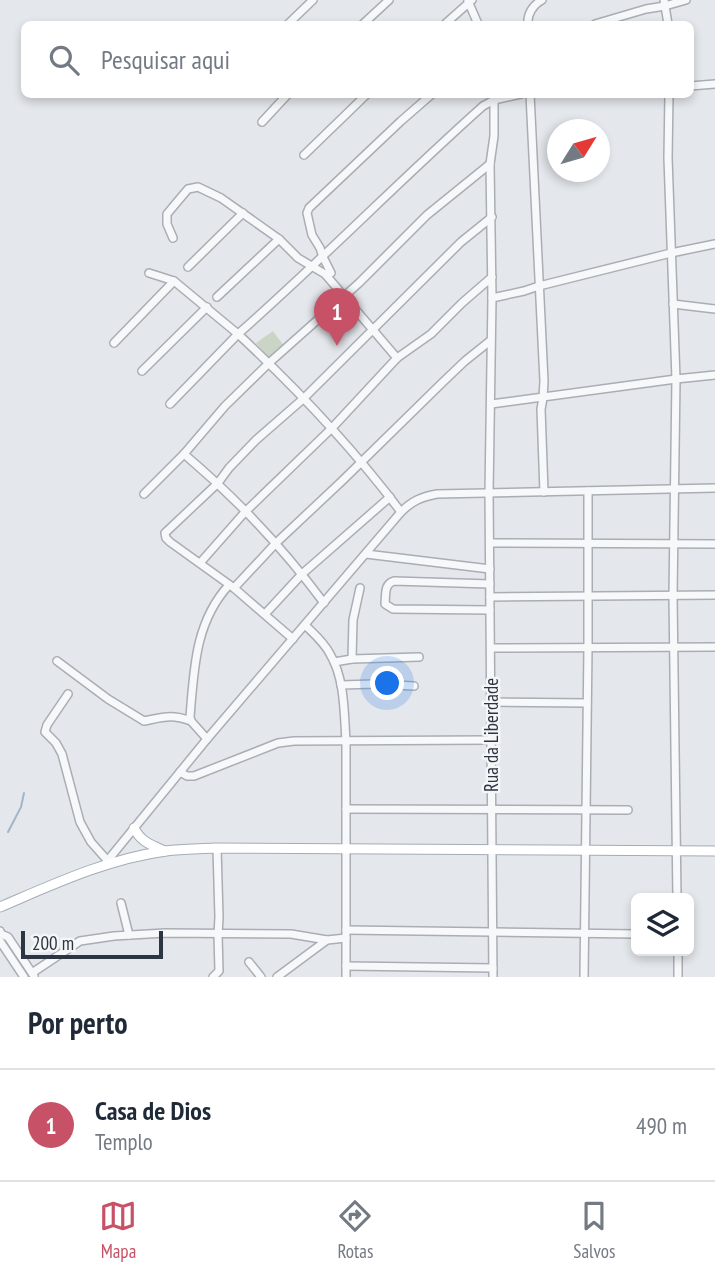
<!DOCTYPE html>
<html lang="pt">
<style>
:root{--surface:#fff;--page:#f6f6f7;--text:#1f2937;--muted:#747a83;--line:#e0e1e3;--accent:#c75267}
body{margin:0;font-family:"PT Sans Narrow",sans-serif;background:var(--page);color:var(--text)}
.controls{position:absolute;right:21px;bottom:21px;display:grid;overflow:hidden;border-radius:10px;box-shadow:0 4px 10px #0003}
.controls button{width:63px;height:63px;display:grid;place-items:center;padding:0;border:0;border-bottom:2px solid var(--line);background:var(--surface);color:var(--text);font:35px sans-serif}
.compass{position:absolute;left:547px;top:119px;width:63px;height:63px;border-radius:50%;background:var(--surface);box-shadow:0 4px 10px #0003;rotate:53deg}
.scale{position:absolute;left:21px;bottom:18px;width:142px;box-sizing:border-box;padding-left:7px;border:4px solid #2d3543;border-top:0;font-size:19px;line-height:24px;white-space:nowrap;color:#2d3543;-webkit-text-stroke:5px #f4f6f8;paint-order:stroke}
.you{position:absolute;left:388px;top:684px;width:24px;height:24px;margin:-18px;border:5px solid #fff;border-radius:50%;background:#1a73e8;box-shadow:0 0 0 10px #1a73e833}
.badge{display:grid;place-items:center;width:46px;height:46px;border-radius:50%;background:var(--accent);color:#fff;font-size:23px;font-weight:700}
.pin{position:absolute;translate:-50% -58px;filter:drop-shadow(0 2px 4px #0008)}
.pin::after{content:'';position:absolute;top:37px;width:24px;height:21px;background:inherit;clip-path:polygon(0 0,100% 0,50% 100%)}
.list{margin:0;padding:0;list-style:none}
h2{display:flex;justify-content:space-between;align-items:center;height:91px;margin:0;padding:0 28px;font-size:30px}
h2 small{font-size:23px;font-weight:400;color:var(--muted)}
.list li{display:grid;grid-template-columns:46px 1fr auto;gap:21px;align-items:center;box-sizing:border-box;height:112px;padding:0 28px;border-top:2px solid var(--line)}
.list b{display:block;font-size:26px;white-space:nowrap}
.list p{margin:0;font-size:23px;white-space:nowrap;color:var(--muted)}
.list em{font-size:23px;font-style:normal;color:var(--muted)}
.icon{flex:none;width:38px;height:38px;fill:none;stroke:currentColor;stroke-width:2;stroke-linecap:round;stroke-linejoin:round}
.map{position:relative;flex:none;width:715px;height:977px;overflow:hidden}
.search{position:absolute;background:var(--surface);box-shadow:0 4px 10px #0003;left:21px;right:21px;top:21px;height:77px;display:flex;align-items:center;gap:18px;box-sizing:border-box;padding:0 24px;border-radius:10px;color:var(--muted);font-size:26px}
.sheet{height:203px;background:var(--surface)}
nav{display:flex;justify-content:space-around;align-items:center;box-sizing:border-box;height:98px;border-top:2px solid var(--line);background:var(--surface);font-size:19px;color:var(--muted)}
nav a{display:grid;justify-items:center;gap:4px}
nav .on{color:var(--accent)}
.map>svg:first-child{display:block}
.green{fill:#cad5c6}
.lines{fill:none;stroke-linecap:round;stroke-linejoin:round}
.stream{stroke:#a2b6c9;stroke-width:2}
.minor-casing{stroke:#a9aeb5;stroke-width:10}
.major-casing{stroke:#a4acb6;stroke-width:11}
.minor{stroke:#f7f8fa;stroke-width:7}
.major{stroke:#fff;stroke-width:9}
.labels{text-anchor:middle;stroke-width:5;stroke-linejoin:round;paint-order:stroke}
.street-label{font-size:19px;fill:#2d3543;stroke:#f4f6f8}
</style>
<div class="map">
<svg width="715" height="977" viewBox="0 0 715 977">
<rect width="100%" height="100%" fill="#e4e7eb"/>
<path class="green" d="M273,331L284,346L269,359L256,343Z"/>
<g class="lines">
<path class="stream" d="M8,832L21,807L24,793"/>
<defs>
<g id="minor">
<path d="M664,0L668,24"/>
<path d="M468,1L478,24"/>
<path d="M288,24L313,0"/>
<path d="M363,24L389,0"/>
<path d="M445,24L472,0"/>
<path d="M528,24C527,14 533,5 542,0"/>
<path d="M595,24L646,9L665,6L686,0"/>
<path d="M690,86L715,84"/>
<path d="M530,94L544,381L543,398L541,409L544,492"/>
<path d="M669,94L668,158L676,379L673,596L677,898"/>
<path d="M262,122L288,94"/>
<path d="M304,155L367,94"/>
<path d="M173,238L167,224V214L188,189L198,187L221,198L279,239L298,258L325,274L397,358"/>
<path d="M188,267L243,213"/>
<path d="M149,273L174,281L238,334L170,404"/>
<path d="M331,273L323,257L320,248L312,235L307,213L309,208L401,121L432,94"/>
<path d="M217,297L279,239"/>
<path d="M492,298L524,291L539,286L671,253L715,244"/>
<path d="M673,304L715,309"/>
<path d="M114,343L174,281"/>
<path d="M142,371L207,307"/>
<path d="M491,404L676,379L715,375"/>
<path d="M184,454C236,498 283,548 324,603"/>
<path d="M144,494L184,454L225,406L269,363L359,283L427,215L490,164"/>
<path d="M401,512C353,448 297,389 238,334C322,260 400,180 483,106L494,100L521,94"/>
<path d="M490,543L715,544"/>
<path d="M366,554L490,569"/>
<path d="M200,563L245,512L332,428L397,358L431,334L462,303L492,277"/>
<path d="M490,584L394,581C384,584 386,594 385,604L393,609L490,610"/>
<path d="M234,588L276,543L342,481L444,381L465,361L490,341"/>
<path d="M490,597L715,595"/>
<path d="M265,614L302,574L390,497"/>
<path d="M305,625C314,634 324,642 330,654C345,679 344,713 346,741V977"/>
<path d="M293,639L234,588L170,542L166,538L165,533L218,483L229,468L256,440L303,399L461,242L492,217"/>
<path d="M491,648L715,647"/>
<path d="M352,659L353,620L360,588"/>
<path d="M57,661L108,699L144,721C164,717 172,714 191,721"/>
<path d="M334,662L352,659L419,657"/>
<path d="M341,685L374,684L414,686"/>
<path d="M68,694L47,725L45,732L56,743L62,754L80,822L91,842L107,860"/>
<path d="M491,702L587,703"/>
<path d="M207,739L191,721L190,717C194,669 195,622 229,585"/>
<path d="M180,772L187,776H194L278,743L294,741L491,740"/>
<path d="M346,809L628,810"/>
<path d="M217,848L219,917L218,935"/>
<path d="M104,865L207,739L401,512C412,501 421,497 437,494L715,488"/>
<path d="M121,903L129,935"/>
<path d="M346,930L636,934"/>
<path d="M0,931L1,934L8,937L34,976"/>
<path d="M0,941L24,977"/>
<path d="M678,951V977"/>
<path d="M249,962L261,977"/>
<path d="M346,966L493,968"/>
<path d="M32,973L80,941L114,936L165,933L291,934L327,940"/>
<path d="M213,977L219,971L218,935"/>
<path d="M277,977L327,940L346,938"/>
<path d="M493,977L489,493L492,298L490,164L494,136V94"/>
<path d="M584,977L588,647V491"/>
</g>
<g id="major">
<path d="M134,828C141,842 151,845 165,851"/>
<path d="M0,907C54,884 107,859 166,851C182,849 199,849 215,848L715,851"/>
</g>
</defs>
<use href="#minor" class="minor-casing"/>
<use href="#major" class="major-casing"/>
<use href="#minor" class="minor"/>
<use href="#major" class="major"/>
</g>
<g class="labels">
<g class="street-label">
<text transform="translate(491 735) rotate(-90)" y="7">Rua da Liberdade</text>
</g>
</g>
</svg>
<div class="controls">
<button><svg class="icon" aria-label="layers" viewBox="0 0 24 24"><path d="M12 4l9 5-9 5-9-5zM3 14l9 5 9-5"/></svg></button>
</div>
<svg class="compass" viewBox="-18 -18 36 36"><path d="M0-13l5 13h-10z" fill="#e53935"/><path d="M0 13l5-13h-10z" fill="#747a83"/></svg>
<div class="scale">200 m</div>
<div class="you"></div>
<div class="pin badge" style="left:337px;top:346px">1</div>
<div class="search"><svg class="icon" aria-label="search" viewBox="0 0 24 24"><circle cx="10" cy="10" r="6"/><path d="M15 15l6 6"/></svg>Pesquisar aqui</div>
</div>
<section class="sheet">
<h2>Por perto<small></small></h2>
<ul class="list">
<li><span class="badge">1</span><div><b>Casa de Dios</b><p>Templo</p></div><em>490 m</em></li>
</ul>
</section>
<nav>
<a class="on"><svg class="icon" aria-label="map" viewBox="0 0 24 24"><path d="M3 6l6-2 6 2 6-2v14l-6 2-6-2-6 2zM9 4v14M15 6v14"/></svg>Mapa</a>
<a><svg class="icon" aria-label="directions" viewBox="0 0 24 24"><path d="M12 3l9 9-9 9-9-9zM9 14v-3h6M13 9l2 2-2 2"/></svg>Rotas</a>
<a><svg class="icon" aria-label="saved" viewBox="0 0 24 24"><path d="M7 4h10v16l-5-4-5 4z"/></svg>Salvos</a>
</nav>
